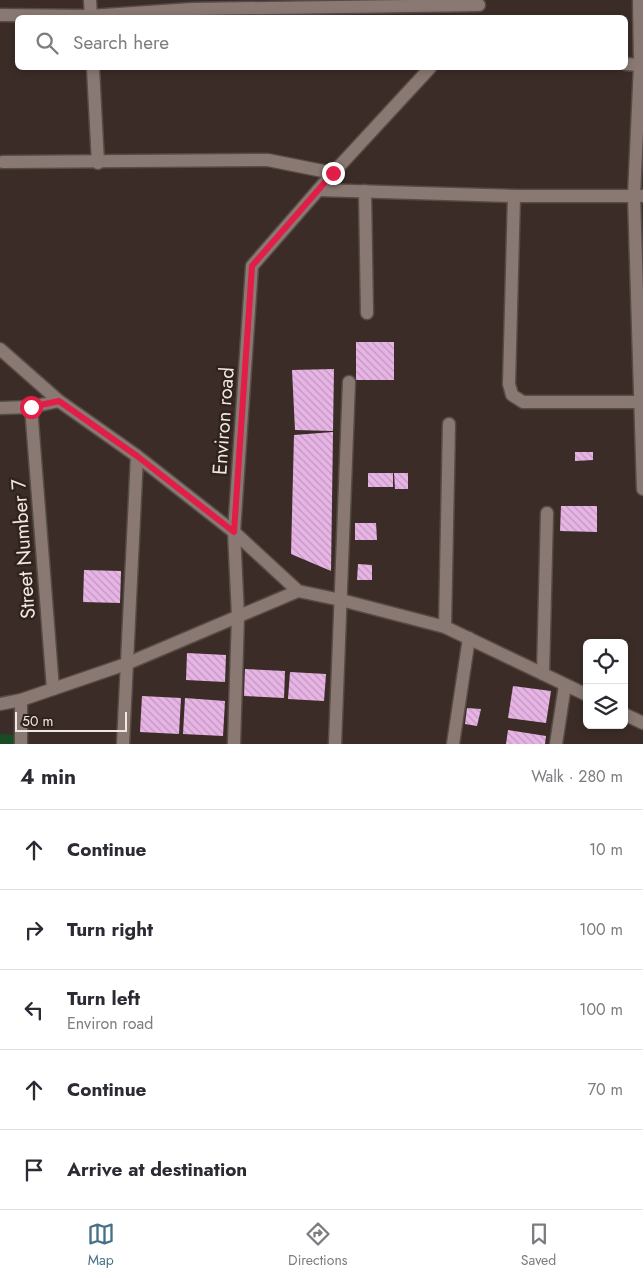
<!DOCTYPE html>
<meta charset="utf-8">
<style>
:root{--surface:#fff;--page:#f2f2f3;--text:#2b2b33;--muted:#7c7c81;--line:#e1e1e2;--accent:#457087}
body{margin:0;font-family:Jost,sans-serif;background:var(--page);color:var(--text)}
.controls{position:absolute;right:15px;bottom:15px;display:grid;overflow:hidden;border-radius:8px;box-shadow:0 2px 8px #0003}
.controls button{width:45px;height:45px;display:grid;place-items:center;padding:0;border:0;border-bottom:1px solid var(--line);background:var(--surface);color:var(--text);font:25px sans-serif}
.scale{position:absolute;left:15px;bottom:12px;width:112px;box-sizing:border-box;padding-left:5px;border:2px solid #f0e7e3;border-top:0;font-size:14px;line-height:18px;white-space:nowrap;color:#f0e7e3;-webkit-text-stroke:4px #30221d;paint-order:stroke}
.stop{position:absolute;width:15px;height:15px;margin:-11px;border:4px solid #e11d48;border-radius:50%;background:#fff}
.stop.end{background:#e11d48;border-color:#fff;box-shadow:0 1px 5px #0008}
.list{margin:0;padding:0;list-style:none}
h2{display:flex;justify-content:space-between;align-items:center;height:65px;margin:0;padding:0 20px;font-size:21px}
h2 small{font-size:16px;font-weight:400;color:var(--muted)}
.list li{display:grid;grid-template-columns:32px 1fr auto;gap:15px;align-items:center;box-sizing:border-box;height:80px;padding:0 20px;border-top:1px solid var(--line)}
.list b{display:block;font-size:19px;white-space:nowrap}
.list p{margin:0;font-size:16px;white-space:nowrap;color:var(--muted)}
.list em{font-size:16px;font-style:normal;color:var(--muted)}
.icon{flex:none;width:28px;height:28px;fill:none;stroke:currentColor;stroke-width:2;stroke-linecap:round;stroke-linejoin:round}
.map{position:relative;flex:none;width:643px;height:744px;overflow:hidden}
.search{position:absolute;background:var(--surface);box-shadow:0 2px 8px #0003;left:15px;right:15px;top:15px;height:55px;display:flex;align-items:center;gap:12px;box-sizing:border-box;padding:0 18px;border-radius:8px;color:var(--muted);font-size:19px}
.sheet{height:465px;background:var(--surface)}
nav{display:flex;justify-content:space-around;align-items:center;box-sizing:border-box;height:70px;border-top:1px solid var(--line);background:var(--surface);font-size:14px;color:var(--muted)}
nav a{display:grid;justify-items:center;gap:2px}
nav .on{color:var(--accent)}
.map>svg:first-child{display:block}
.pitch{fill:#184c25}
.building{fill:url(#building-back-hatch)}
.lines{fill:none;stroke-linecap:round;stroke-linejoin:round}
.minor-casing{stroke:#574b46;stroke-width:15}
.tertiary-casing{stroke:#574b46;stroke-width:15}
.minor{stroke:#8a7973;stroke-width:12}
.tertiary{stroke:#8a7973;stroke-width:12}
.route{stroke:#e11d48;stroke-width:6}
.labels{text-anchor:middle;stroke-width:5;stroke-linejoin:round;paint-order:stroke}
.street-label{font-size:20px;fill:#f0e7e3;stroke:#30221d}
</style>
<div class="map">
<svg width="643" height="744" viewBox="0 0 643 744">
<defs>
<pattern id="building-back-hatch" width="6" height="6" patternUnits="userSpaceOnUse" patternTransform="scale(1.25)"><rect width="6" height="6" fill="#e7b4e5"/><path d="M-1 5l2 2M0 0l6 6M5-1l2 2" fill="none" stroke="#bf98bd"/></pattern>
</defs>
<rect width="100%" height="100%" fill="#3b2c27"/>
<path class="pitch" d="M0,734L17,735L16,744H0Z"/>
<g class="building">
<rect x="356" y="342" width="38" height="38"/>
<path d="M334,369L333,431L295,430L292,370Z"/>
<path d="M333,432L331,571L291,554L294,435Z"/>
<path d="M575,452H593V460L575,461Z"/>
<rect x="368" y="473" width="25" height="14"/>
<path d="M394,473H408V489H395Z"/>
<path d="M561,506H597V532L560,531Z"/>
<path d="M355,523H376L377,540H355Z"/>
<path d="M358,564L372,565V580H357Z"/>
<path d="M84,570L121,571L120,603L83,602Z"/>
<path d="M187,653L226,655L225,682L186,680Z"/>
<path d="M245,669L285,671L284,698L244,696Z"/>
<path d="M290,672L326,674L324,701L288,699Z"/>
<path d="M513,686L551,691L546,723L508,718Z"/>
<path d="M142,696L181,698L179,734L140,732Z"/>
<path d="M185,698L225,701L223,736L183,734Z"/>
<path d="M467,708L481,709L477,726L465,724Z"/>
<path d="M508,730L546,736L545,744H506Z"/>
</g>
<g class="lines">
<defs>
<g id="minor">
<path d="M90,0L91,18"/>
<path d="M639,0L640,65L634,196L643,489"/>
<path d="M0,15L90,16L192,9L479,5"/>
<path d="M626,64L640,65"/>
<path d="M93,68L98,163"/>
<path d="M3,162L268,160L333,173"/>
<path d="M318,190L514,196H643"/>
<path d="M365,191L367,313"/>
<path d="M514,196L509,384L512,395L523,402H643"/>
<path d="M0,349L59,401L137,456L234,532L298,591"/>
<path d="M31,407L53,689"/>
<path d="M0,408L31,407L59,401"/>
<path d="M445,627L449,424"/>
<path d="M543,674L547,513"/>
<path d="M21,744V700"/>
<path d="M123,744L137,456"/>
<path d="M234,744L238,616L234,532L252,266L333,173L430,68"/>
<path d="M335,744L349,382"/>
<path d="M453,744L469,638"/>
<path d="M556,744L565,685"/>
</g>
<g id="tertiary">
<path d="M0,704L21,700L126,664L298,591L341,600L445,627L587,695"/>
<path d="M624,714L643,723"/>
</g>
</defs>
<use href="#minor" class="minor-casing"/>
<use href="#tertiary" class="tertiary-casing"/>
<use href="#minor" class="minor"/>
<use href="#tertiary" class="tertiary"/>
</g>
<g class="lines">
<path class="route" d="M31,407L59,401L137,456L234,532L252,266L333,173"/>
</g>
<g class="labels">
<g class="street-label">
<text transform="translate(223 421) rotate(-86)" y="7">Environ road</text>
<text transform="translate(23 549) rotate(-94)" y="7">Street Number 7</text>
</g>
</g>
</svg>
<div class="controls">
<button><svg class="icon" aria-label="locate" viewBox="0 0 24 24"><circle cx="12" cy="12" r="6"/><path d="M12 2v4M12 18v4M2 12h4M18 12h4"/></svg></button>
<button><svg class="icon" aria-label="layers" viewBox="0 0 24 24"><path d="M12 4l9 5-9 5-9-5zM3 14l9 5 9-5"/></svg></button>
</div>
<div class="scale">50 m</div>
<div class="stop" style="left:31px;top:407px"></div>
<div class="stop end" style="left:333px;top:173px"></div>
<div class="search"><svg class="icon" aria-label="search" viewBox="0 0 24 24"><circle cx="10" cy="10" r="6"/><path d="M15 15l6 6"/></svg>Search here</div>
</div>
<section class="sheet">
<h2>4 min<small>Walk · 280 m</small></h2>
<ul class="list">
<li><svg class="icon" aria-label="ahead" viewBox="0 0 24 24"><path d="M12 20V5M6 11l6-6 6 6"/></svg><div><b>Continue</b></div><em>10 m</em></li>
<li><svg class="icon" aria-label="right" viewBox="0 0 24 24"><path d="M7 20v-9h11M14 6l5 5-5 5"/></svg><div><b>Turn right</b></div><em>100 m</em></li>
<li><svg class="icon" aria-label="left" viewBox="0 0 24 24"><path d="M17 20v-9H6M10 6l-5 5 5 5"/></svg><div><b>Turn left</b><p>Environ road</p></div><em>100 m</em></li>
<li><svg class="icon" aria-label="ahead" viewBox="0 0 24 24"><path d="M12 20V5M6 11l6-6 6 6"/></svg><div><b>Continue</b></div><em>70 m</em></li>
<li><svg class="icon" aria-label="arrive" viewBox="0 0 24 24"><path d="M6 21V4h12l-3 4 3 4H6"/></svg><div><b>Arrive at destination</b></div></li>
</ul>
</section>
<nav>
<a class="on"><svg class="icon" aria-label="map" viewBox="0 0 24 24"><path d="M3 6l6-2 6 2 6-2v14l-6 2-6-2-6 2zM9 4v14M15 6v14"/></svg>Map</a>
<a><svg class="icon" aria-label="directions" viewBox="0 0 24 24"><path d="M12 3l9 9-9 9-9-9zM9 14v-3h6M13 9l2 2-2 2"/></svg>Directions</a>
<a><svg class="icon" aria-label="saved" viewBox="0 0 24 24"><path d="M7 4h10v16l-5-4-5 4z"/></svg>Saved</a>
</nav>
